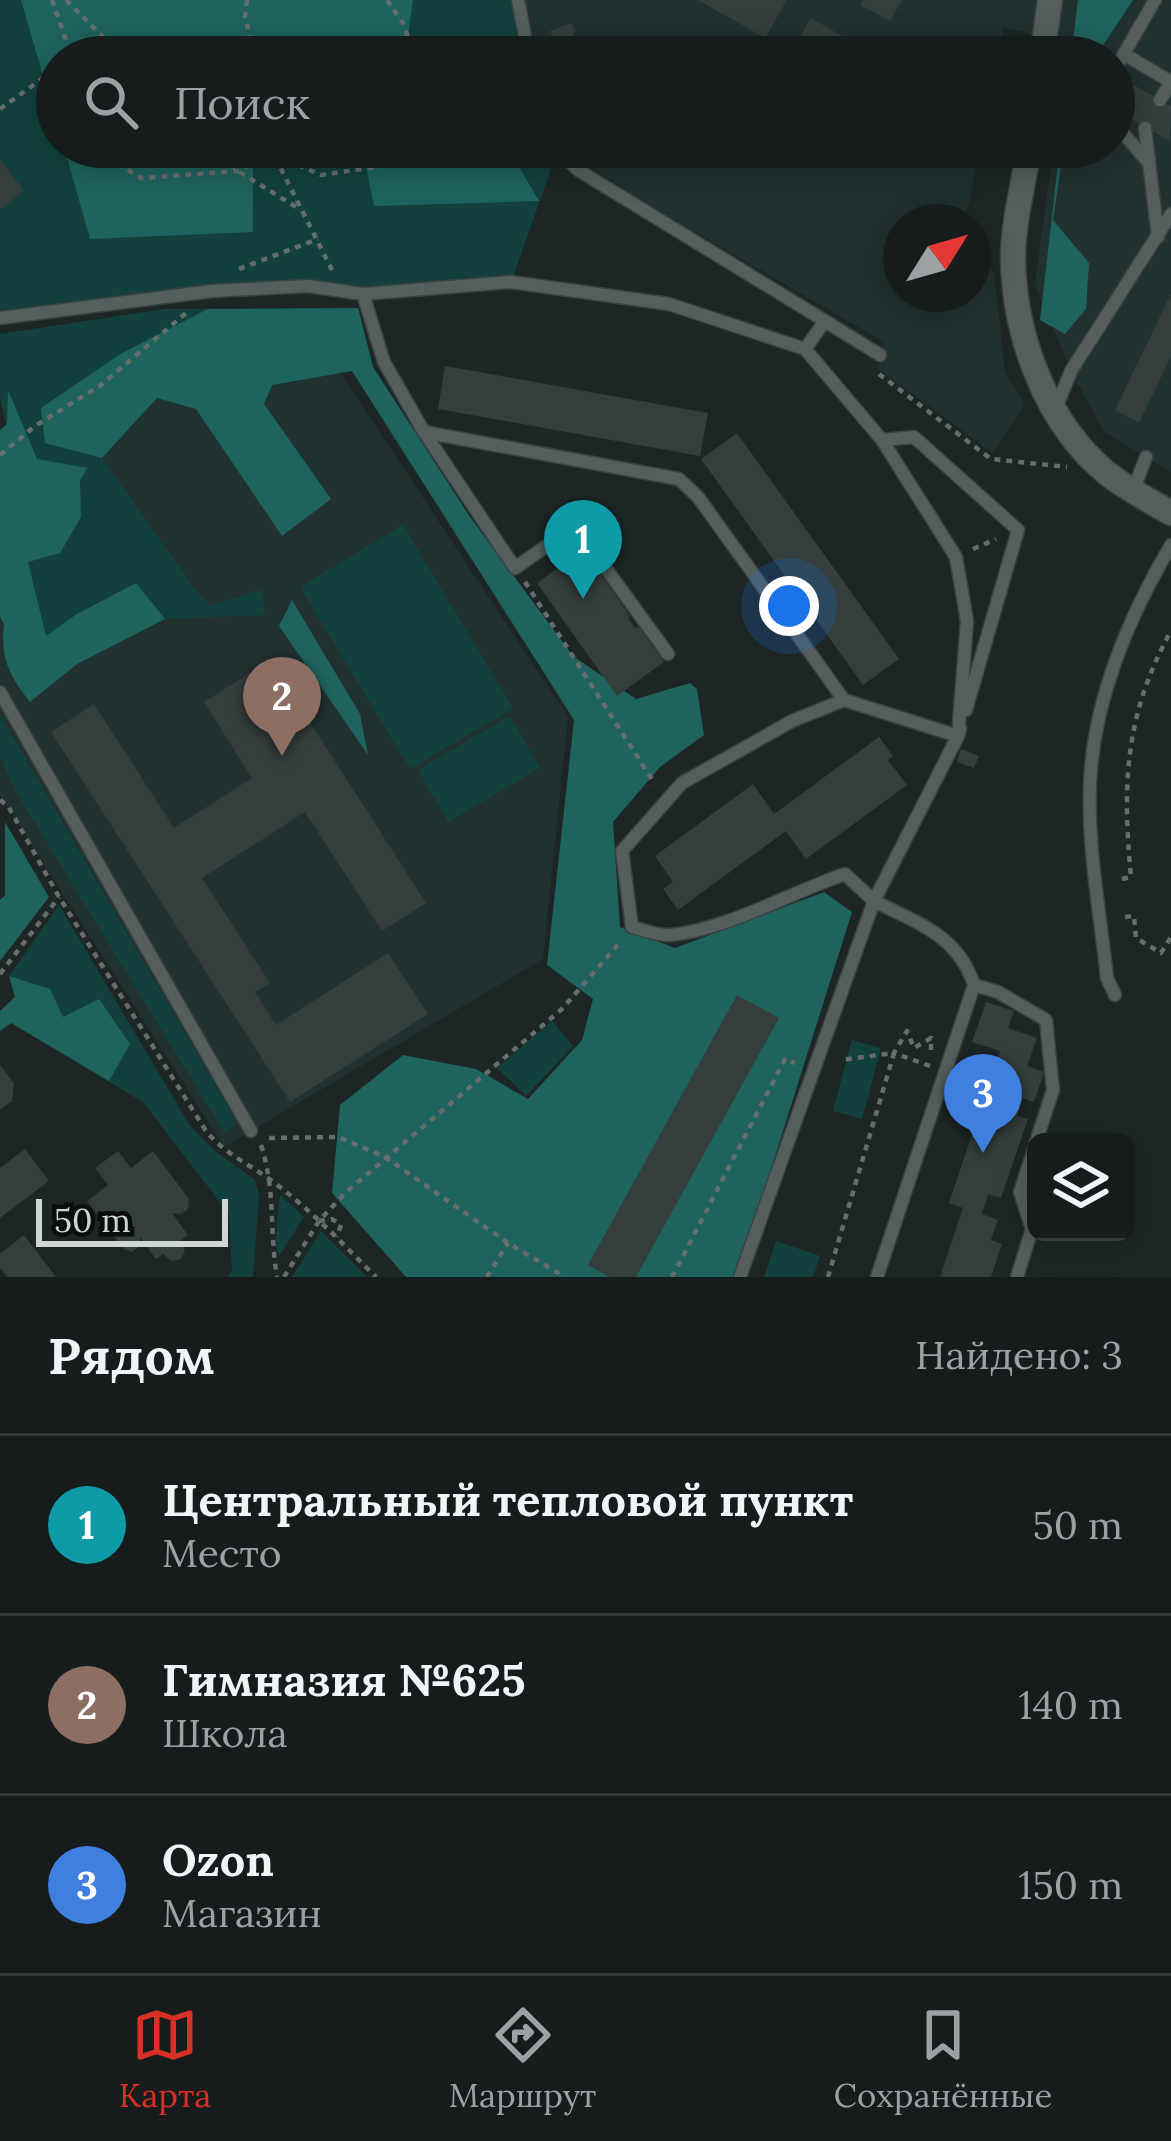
<!DOCTYPE html>
<html lang="ru">
<meta charset="utf-8">
<style>
:root{--surface:#161c1c;--page:#232929;--text:#f1f3f6;--muted:#9ea1a3;--line:#353a3b;--accent:#d93025}
body{margin:0;font-family:Lora,serif;background:var(--page);color:var(--text)}
.controls{position:absolute;right:36px;bottom:36px;display:grid;overflow:hidden;border-radius:18px;box-shadow:0 6px 30px #0003}
.controls button{width:108px;height:108px;display:grid;place-items:center;padding:0;border:0;border-bottom:3px solid var(--line);background:var(--surface);color:var(--text);font:60px sans-serif}
.compass{position:absolute;left:883px;top:204px;width:108px;height:108px;border-radius:50%;background:var(--surface);box-shadow:0 6px 30px #0003;rotate:53deg}
.scale{position:absolute;left:36px;bottom:30px;width:192px;box-sizing:border-box;padding-left:12px;border:6px solid #cfd5d4;border-top:0;font-size:33px;line-height:42px;white-space:nowrap;color:#cfd5d4;-webkit-text-stroke:9px #0a0e0e;paint-order:stroke}
.you{position:absolute;left:789px;top:606px;width:42px;height:42px;margin:-30px;border:9px solid #fff;border-radius:50%;background:#1a73e8;box-shadow:0 0 0 18px #1a73e833}
.badge{display:grid;place-items:center;width:78px;height:78px;border-radius:50%;background:var(--accent);color:#fff;font-size:39px;font-weight:700}
.pin{position:absolute;translate:-50% -99px;filter:drop-shadow(0 3px 6px #0008)}
.pin::after{content:'';position:absolute;top:63px;width:42px;height:36px;background:inherit;clip-path:polygon(0 0,100% 0,50% 100%)}
.list{margin:0;padding:0;list-style:none}
h2{display:flex;justify-content:space-between;align-items:center;height:156px;margin:0;padding:0 48px;font-size:51px}
h2 small{font-size:39px;font-weight:400;color:var(--muted)}
.list li{display:grid;grid-template-columns:78px 1fr auto;gap:36px;align-items:center;box-sizing:border-box;height:180px;padding:0 48px;border-top:3px solid var(--line)}
.list b{display:block;font-size:45px;white-space:nowrap}
.list p{margin:0;font-size:39px;white-space:nowrap;color:var(--muted)}
.list em{font-size:39px;font-style:normal;color:var(--muted)}
.icon{flex:none;width:66px;height:66px;fill:none;stroke:currentColor;stroke-width:2;stroke-linecap:round;stroke-linejoin:round}
.map{position:relative;flex:none;width:1171px;height:1277px;overflow:hidden}
.search{position:absolute;background:var(--surface);box-shadow:0 6px 30px #0003;left:36px;right:36px;top:36px;height:132px;display:flex;align-items:center;gap:30px;box-sizing:border-box;padding:0 42px;border-radius:66px;color:var(--muted);font-size:45px}
.sheet{height:696px;background:var(--surface)}
nav{display:flex;justify-content:space-around;align-items:center;box-sizing:border-box;height:168px;border-top:3px solid var(--line);background:var(--surface);font-size:33px;color:var(--muted)}
nav a{display:grid;justify-items:center;gap:6px}
nav .on{color:var(--accent)}
.map>svg:first-child{display:block}
.built{fill:#21312f}
.green{fill:#12413d}
.forest{fill:#1e635d}
.building{fill:#343e3d}
.lines{fill:none;stroke-linecap:round;stroke-linejoin:round}
.lane-casing{stroke:#3b4241;stroke-width:15}
.street-casing{stroke:#3b4241;stroke-width:27}
.path{stroke:#666e6d;stroke-width:4.5;stroke-dasharray:6 6;stroke-linecap:butt}
.lane{stroke:#545f5d;stroke-width:12}
.street{stroke:#545f5d;stroke-width:24}
</style>
<div class="map">
<svg width="1171" height="1277" viewBox="0 0 1171 1277">
<rect width="100%" height="100%" fill="#1d2625"/>
<g class="built">
<path d="M523,0H1171V472L1104,432L1071,371L1035,285L1053,147H1114V57H1067L1069,44L1004,27L997,57H533Z"/>
<path d="M559,147H980L968,207L959,222H901V294H973V258L994,273L1005,372L1025,405L993,453L877,368L884,342L656,209Z"/>
<path d="M324,348L568,717L543,959L224,1147L0,795V460L59,414Z"/>
</g>
<g class="green">
<path d="M0,0H523L533,57H57V147H559L511,282L363,294L308,286L0,318Z"/>
<path d="M358,308L373,367L470,517L453,524L352,371L273,385L264,404L331,499L282,536L196,409L157,398L102,458L195,589L211,606L262,589L265,615L165,619L77,664L30,702C10,677 0,658 4,625L0,616V430L6,424L0,398V334L164,309Z"/>
<path d="M403,525L513,708L410,769L300,587Z"/>
<path d="M0,715L237,1123L224,1132L16,792L0,757Z"/>
<path d="M510,716L540,768L448,822L418,770Z"/>
<path d="M59,905L190,1126L215,1151L255,1180L259,1196L253,1277H227L232,1272L229,1214L143,1102L11,1023L0,1031V1011L15,997L9,976Z"/>
<path d="M552,1021L573,1046L526,1096L497,1068Z"/>
<path d="M852,1040L881,1048L862,1119L833,1111Z"/>
<path d="M280,1195L304,1217L279,1256L275,1244Z"/>
<path d="M321,1231L367,1277H292Z"/>
<path d="M776,1241L820,1256L813,1277H764Z"/>
</g>
<g class="forest">
<path d="M21,0H413L405,57H345L342,45L254,49L253,57H57V124Z"/>
<path d="M1078,0H1133L1095,57H1071Z"/>
<path d="M64,147H253V232L90,239Z"/>
<path d="M362,147L511,153L539,201L374,206Z"/>
<path d="M1060,147H1064L1053,220L1089,263L1086,309L1065,334L1040,320Z"/>
<path d="M358,308L373,367L470,517L573,656L636,699L690,683L697,689L704,735L660,767L613,822L620,927L675,948L824,892L852,912L737,1277H406L332,1193L340,1105L403,1055L476,1069L528,1099L582,1040L593,999L547,965L574,720L352,371L272,385L264,404L331,499L282,536L196,409L157,398L102,458L45,443L41,408L122,353L208,309Z"/>
<path d="M8,390L37,459L87,468L80,481L81,517L60,553L28,562L46,636L77,614L136,583L165,619L77,664L30,702C10,677 0,658 4,625L0,616V430L7,424Z"/>
<path d="M292,600L360,714L368,755L279,626Z"/>
<path d="M5,822L49,897L0,961V900L5,895Z"/>
<path d="M9,976L50,989L63,1017L99,999L130,1044L109,1081L11,1023L0,1031V1011L15,997Z"/>
</g>
<g class="building">
<path d="M698,0H787L765,38Z"/>
<path d="M863,0H902L890,21L860,5Z"/>
<path d="M811,18L878,57H832L799,38Z"/>
<path d="M571,23L576,30L572,35L610,57H555L559,50L550,31Z"/>
<path d="M1134,85L1171,106L1170,141L1118,112Z"/>
<path d="M670,147H697L690,160Z"/>
<path d="M0,159L24,191L0,210Z"/>
<path d="M1171,294V356L1139,423L1115,410Z"/>
<path d="M445,366L708,413L700,456L438,409Z"/>
<path d="M737,433L899,659L863,685L701,459Z"/>
<path d="M583,550L630,616L628,618L635,628L638,626L664,662L617,696L537,583Z"/>
<path d="M270,660L426,903L382,931L305,812L202,878L270,983L255,992L276,1025L388,953L428,1014L290,1102L51,732L94,704L174,828L252,778L204,702Z"/>
<path d="M879,737L893,756L888,760L907,785L806,859L786,831L678,910L663,889L673,882L655,856L753,784L774,814Z"/>
<path d="M961,749L979,756L974,768L957,762Z"/>
<path d="M737,995L779,1018L636,1277H609L588,1265Z"/>
<path d="M986,1002L1014,1011L1008,1028L1037,1038L1027,1066L1044,1072L1034,1102L1023,1098L1017,1116L1028,1119L1001,1198L988,1194L982,1214L998,1220L991,1240L1002,1244L991,1277H940L963,1208L949,1203L1000,1051L972,1042Z"/>
<path d="M0,1065L14,1083L12,1101L0,1110Z"/>
<path d="M25,1149L49,1181L0,1218V1168Z"/>
<path d="M118,1151L131,1168L153,1151L189,1199L188,1209L181,1214L172,1213L188,1235L181,1240L185,1251L181,1259L172,1261L163,1254L156,1259L140,1237V1246L132,1252L124,1249L87,1201L108,1185L95,1168Z"/>
<path d="M24,1235L56,1277H7L0,1268V1254Z"/>
</g>
<g class="lines">
<defs>
<g id="lane">
<path d="M518,0L529,57"/>
<path d="M1124,54L1171,82"/>
<path d="M1114,71L1155,0"/>
<path d="M1160,100L1171,82"/>
<path d="M1114,123L1149,163"/>
<path d="M1145,128L1158,237"/>
<path d="M555,147L578,170L825,321"/>
<path d="M363,294L384,362L424,432L679,479L698,497L844,700L958,736L960,729"/>
<path d="M0,318L212,291L308,286L363,294L511,282L669,304L805,349L882,440L956,557L967,621L958,736L874,901L845,874C792,892 723,931 670,935C658,936 644,930 632,927L622,851L682,783L792,721L844,700"/>
<path d="M805,349L825,321L880,355"/>
<path d="M1056,408L1071,371L1171,214"/>
<path d="M424,432L515,568L575,526L668,654"/>
<path d="M882,440L914,437L1018,530L966,710"/>
<path d="M1133,491L1146,457"/>
<path d="M0,692L251,1131"/>
<path d="M974,985L998,992L1046,1020L1053,1090L1036,1142"/>
<path d="M1115,995L1107,978C1100,910 1085,837 1091,768C1098,688 1131,613 1171,545"/>
<path d="M740,1277L874,901C917,923 958,935 974,985L877,1277"/>
<path d="M1017,1277L1032,1229L1020,1192L1036,1143"/>
</g>
<g id="street">
<path d="M1042,57L1050,0"/>
<path d="M1029,147C1024,183 1013,222 1013,258C1014,335 1046,424 1108,474C1127,489 1150,501 1171,513"/>
</g>
</defs>
<use href="#lane" class="lane-casing"/>
<use href="#street" class="street-casing"/>
<g class="path">
<path d="M52,0L72,57"/>
<path d="M66,0L123,57"/>
<path d="M247,0L245,17L255,57"/>
<path d="M387,0L403,23L415,57"/>
<path d="M0,109L57,68"/>
<path d="M102,147L106,157L141,178L238,171L271,153L321,175L388,165L412,147"/>
<path d="M214,147L238,171L301,210"/>
<path d="M270,147L332,270"/>
<path d="M239,269L318,239"/>
<path d="M879,374L991,459L1067,467"/>
<path d="M0,455L35,426L101,385L186,313"/>
<path d="M973,549L996,539"/>
<path d="M525,582L655,784"/>
<path d="M0,800L8,806L59,897L206,1131C225,1154 249,1164 272,1181C310,1209 343,1244 376,1277"/>
<path d="M1122,879L1131,877C1122,784 1125,714 1171,631"/>
<path d="M1125,917L1134,916L1136,938L1161,953L1171,937"/>
<path d="M0,974L59,897"/>
<path d="M930,1066L894,1053L907,1031L914,1048L931,1038V1051"/>
<path d="M269,1138L338,1137L385,1157L508,1243L565,1277"/>
<path d="M261,1145C276,1192 269,1229 277,1277"/>
<path d="M319,1221L332,1219L341,1225L337,1237"/>
<path d="M284,1277L319,1221L345,1193L562,1009L622,940"/>
<path d="M487,1277L508,1243"/>
<path d="M672,1277L785,1059L795,1063"/>
<path d="M828,1277L894,1053L840,1060"/>
</g>
<use href="#lane" class="lane"/>
<use href="#street" class="street"/>
</g>
</svg>
<div class="controls">
<button><svg class="icon" aria-label="layers" viewBox="0 0 24 24"><path d="M12 4l9 5-9 5-9-5zM3 14l9 5 9-5"/></svg></button>
</div>
<svg class="compass" viewBox="-18 -18 36 36"><path d="M0-13l5 13h-10z" fill="#e53935"/><path d="M0 13l5-13h-10z" fill="#9ea1a3"/></svg>
<div class="scale">50 m</div>
<div class="you"></div>
<div class="pin badge" style="left:583px;top:599px;background:#0f9aa8">1</div>
<div class="pin badge" style="left:282px;top:756px;background:#8d6e63">2</div>
<div class="pin badge" style="left:983px;top:1153px;background:#3f7fe0">3</div>
<div class="search"><svg class="icon" aria-label="search" viewBox="0 0 24 24"><circle cx="10" cy="10" r="6"/><path d="M15 15l6 6"/></svg>Поиск</div>
</div>
<section class="sheet">
<h2>Рядом<small>Найдено: 3</small></h2>
<ul class="list">
<li><span class="badge" style="background:#0f9aa8">1</span><div><b>Центральный тепловой пункт</b><p>Место</p></div><em>50 m</em></li>
<li><span class="badge" style="background:#8d6e63">2</span><div><b>Гимназия №625</b><p>Школа</p></div><em>140 m</em></li>
<li><span class="badge" style="background:#3f7fe0">3</span><div><b>Ozon</b><p>Магазин</p></div><em>150 m</em></li>
</ul>
</section>
<nav>
<a class="on"><svg class="icon" aria-label="map" viewBox="0 0 24 24"><path d="M3 6l6-2 6 2 6-2v14l-6 2-6-2-6 2zM9 4v14M15 6v14"/></svg>Карта</a>
<a><svg class="icon" aria-label="directions" viewBox="0 0 24 24"><path d="M12 3l9 9-9 9-9-9zM9 14v-3h6M13 9l2 2-2 2"/></svg>Маршрут</a>
<a><svg class="icon" aria-label="saved" viewBox="0 0 24 24"><path d="M7 4h10v16l-5-4-5 4z"/></svg>Сохранённые</a>
</nav>
